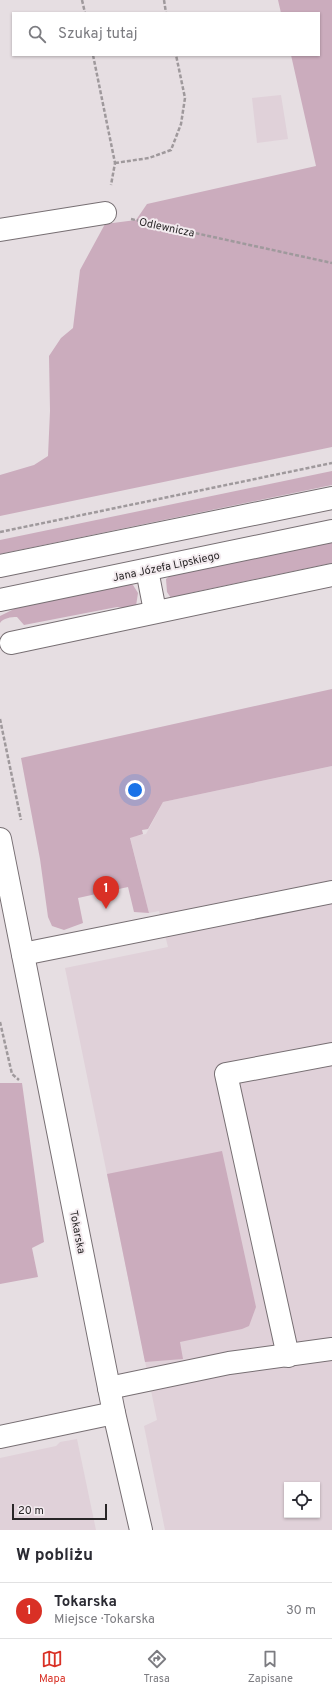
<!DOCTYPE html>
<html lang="pl">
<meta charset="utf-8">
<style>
:root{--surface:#fff;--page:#f2f2f3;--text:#2b2b33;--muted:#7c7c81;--line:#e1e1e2;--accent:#d93025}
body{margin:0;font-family:Overpass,sans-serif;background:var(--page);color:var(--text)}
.controls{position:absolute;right:12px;bottom:12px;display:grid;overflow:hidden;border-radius:0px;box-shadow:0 1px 3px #0004}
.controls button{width:36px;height:36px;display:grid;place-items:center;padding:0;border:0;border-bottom:1px solid var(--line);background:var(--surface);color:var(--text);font:20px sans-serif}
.scale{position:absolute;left:12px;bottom:10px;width:95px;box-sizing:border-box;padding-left:4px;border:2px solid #292627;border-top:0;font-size:11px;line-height:14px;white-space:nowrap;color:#292627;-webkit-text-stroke:3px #f3ebef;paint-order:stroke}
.you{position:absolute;left:135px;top:790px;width:14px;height:14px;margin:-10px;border:3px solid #fff;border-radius:50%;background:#1a73e8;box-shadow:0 0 0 6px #1a73e833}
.badge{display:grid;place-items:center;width:26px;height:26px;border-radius:50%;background:var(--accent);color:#fff;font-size:13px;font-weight:700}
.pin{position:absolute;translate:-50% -33px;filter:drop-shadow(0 1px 2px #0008)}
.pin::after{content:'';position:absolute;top:21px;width:14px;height:12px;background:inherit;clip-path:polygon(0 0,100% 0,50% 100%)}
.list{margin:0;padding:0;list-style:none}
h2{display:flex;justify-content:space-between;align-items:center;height:52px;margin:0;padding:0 16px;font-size:17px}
h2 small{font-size:13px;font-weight:400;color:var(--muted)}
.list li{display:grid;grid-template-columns:26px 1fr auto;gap:12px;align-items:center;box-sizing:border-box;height:56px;padding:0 16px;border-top:1px solid var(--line)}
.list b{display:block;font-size:15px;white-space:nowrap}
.list p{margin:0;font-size:13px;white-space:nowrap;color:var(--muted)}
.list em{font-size:13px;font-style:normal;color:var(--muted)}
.icon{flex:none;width:22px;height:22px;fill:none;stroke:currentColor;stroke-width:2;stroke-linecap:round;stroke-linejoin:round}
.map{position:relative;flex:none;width:332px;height:1530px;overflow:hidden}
.search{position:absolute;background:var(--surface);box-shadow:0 1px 3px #0004;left:12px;right:12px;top:12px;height:44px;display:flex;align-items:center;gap:10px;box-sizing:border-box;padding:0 14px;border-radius:0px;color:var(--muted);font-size:15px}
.sheet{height:108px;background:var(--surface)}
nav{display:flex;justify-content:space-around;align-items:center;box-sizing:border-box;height:56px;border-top:1px solid var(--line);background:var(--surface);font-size:11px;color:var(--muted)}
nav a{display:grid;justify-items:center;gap:2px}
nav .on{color:var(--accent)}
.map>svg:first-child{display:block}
.built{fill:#e0d1d9;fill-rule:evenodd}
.green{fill:#cbacbd}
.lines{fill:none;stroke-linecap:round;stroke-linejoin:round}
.minor-casing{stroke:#776f73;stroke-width:24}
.major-casing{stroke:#776f73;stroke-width:24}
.path{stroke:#9f999c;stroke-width:2.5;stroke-dasharray:4 2;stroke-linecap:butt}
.minor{stroke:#fff;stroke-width:22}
.major{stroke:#fff;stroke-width:22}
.labels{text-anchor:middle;stroke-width:4;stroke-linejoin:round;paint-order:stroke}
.street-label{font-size:11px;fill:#292627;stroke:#f3ebef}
</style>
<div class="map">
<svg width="332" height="1530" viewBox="0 0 332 1530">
<rect width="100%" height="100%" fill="#e6dee2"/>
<g class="built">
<path d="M281,95L288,139L257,143L252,98Z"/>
<path d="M332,766V1530H165L144,1426L157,1420L65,968L168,947L159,911L149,913L130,837L146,834L163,802ZM287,1485H317V1515H287Z"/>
<path d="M77,1439L96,1530H0V1458L56,1446L60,1442Z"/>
</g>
<g class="green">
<path d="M278,0H332V447L0,516V475L34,465L48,456L50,411L49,356L61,338L73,328L80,270L105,224L136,220L147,204L316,166L291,55H319V13H281Z"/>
<path d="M332,471V485L0,554V540Z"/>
<path d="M332,542V563L190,593L185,596L171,598L167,592L166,579L171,575Z"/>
<path d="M127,584L133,585L138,593L136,606L123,608L117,607L24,625L17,617C11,617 3,618 0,623V616L18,607Z"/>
<path d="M332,689V766L163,802L148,829L142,830L143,834L130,838L149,913L134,912L128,887L78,898L83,923L64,930L52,926L48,917L40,859L21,758Z"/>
<path d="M0,1083H22L44,1242L32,1248L38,1277L0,1284Z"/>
<path d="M222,1151L256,1307L249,1326L242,1329L180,1342L183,1359L145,1362L107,1174Z"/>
</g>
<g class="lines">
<defs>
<g id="minor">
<path d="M0,230L105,213"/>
<path d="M147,570L155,611"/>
<path d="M11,643L332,575"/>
<path d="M0,839L114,1413L141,1530"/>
<path d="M23,954L332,892"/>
<path d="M288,1356L226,1074L332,1054"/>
<path d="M109,1388L229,1363L332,1349"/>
<path d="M0,1437L114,1413"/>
</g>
<g id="major">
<path d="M0,566L332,498"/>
<path d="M0,600L332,531"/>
</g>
</defs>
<use href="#minor" class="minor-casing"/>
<use href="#major" class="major-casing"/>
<g class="path">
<path d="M82,0L85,13"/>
<path d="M164,0L166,13"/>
<path d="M93,55L115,163L111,185"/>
<path d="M115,163L149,158L171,150L181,124L185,98L176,55"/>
<path d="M131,219L332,263"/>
<path d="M0,532L332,463"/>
<path d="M0,719L21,820"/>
<path d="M0,1022L12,1074L19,1080"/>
</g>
<use href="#minor" class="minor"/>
<use href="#major" class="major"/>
</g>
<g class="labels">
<g class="street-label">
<text transform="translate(167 227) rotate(12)" y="4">Odlewnicza</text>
<text transform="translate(166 566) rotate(-12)" y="4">Jana Józefa Lipskiego</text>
<text transform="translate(78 1232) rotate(79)" y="4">Tokarska</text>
</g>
</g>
</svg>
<div class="controls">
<button><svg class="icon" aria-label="locate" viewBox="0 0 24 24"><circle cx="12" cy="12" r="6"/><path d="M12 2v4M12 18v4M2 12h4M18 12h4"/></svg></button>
</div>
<div class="scale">20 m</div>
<div class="you"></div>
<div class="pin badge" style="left:106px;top:909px">1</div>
<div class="search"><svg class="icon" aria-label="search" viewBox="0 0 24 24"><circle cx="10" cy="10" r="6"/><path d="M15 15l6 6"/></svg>Szukaj tutaj</div>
</div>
<section class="sheet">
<h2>W pobliżu<small></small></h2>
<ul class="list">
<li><span class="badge">1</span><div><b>Tokarska</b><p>Miejsce · Tokarska</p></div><em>30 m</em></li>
</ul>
</section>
<nav>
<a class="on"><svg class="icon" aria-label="map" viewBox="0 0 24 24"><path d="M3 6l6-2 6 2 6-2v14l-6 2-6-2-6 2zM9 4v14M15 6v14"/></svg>Mapa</a>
<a><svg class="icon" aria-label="directions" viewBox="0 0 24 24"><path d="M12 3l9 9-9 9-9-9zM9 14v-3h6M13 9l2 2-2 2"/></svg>Trasa</a>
<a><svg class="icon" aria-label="saved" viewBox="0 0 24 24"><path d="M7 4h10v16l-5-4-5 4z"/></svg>Zapisane</a>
</nav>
